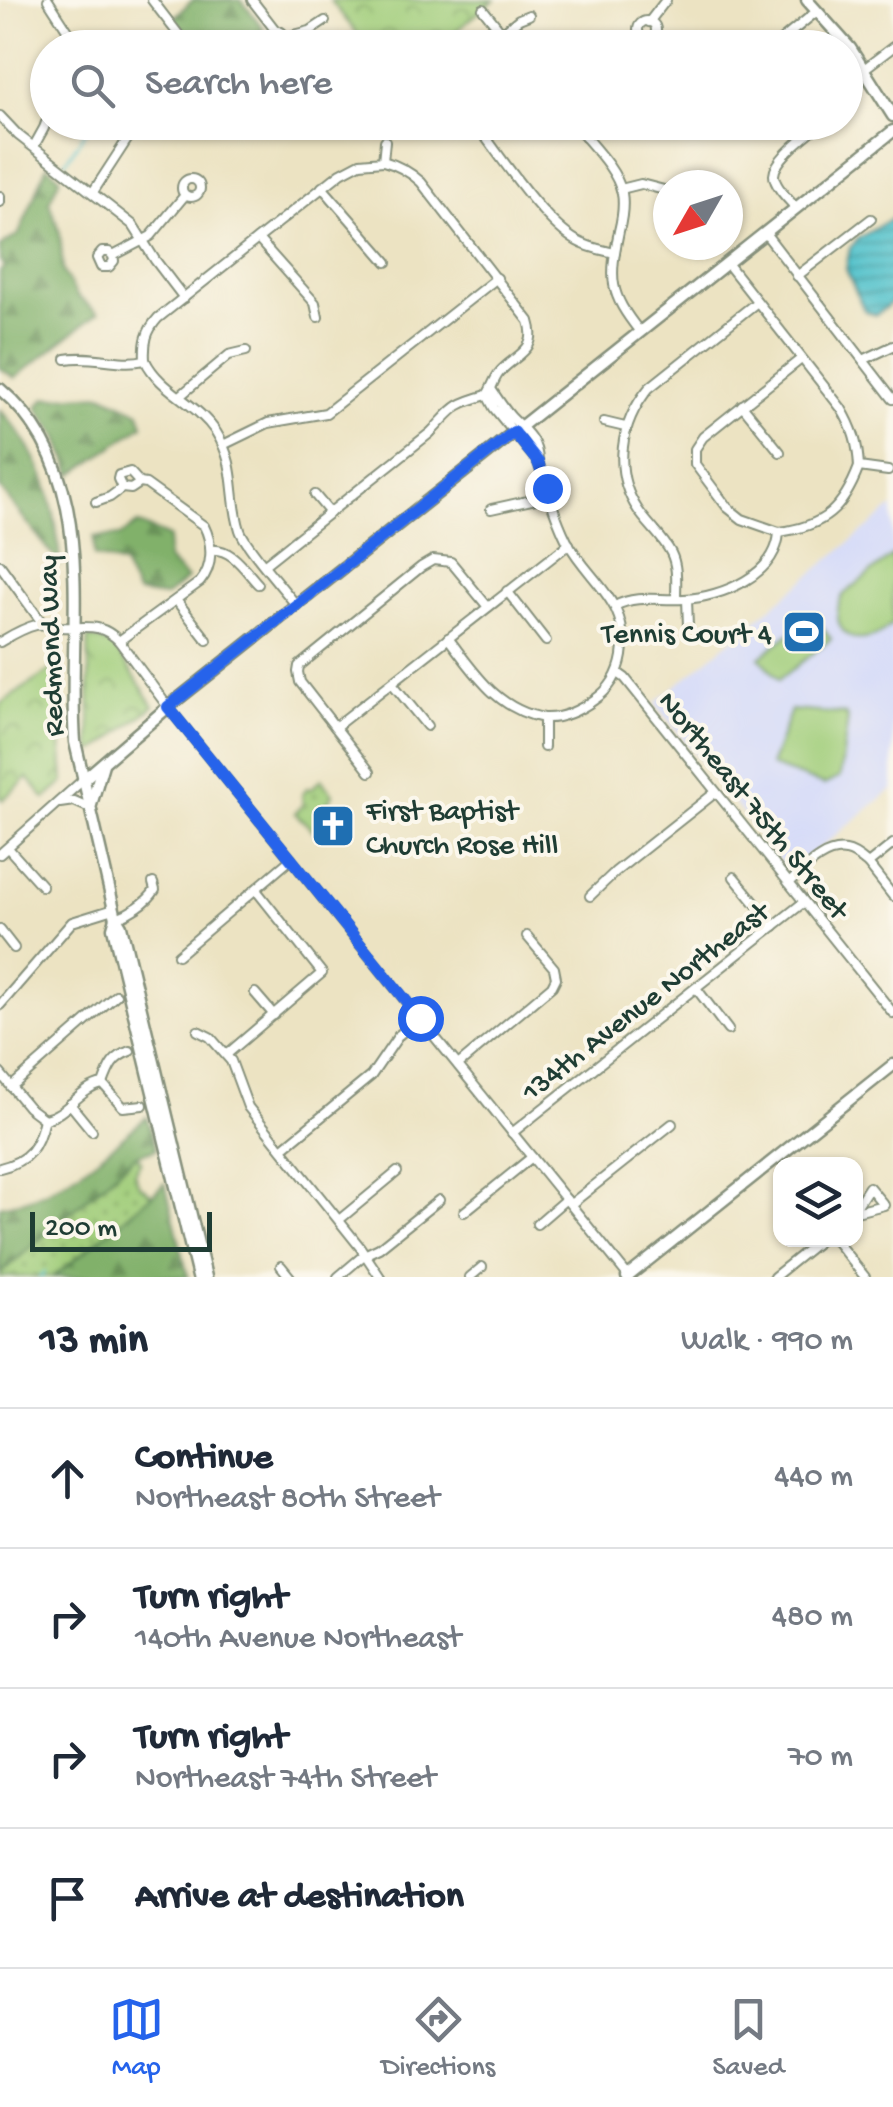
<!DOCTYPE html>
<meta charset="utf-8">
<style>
:root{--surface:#fff;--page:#f2f2f3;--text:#1f2937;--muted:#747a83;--line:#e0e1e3;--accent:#2563eb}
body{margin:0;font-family:"Gochi Hand",sans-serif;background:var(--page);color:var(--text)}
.controls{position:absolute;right:30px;bottom:30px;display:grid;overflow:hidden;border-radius:20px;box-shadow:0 2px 8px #0004}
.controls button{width:90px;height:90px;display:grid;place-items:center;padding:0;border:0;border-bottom:2px solid var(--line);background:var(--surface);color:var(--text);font:50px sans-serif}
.compass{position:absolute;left:653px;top:170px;width:90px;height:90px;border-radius:50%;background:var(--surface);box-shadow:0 2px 8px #0004;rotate:231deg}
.scale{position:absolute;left:30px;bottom:25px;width:182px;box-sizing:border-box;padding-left:10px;border:5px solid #1f3d34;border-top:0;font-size:28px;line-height:35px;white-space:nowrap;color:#1f3d34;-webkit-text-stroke:8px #fbf7ec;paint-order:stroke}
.stop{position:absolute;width:30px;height:30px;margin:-22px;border:8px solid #2563eb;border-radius:50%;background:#fff}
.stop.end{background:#2563eb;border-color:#fff;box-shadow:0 2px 10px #0008}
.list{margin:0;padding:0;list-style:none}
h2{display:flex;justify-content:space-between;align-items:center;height:130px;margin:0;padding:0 40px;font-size:42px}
h2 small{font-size:32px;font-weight:400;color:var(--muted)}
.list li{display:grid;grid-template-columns:65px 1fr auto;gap:30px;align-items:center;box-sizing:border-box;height:140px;padding:0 40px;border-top:2px solid var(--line)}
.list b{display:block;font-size:38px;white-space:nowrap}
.list p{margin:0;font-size:32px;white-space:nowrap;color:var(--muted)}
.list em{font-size:32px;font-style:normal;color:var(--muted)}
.icon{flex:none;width:55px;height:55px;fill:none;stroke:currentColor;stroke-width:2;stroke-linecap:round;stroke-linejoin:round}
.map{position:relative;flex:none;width:893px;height:1277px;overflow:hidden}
.search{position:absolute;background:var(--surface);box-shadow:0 2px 8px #0004;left:30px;right:30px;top:30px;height:110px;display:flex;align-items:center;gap:25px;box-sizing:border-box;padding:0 35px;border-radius:55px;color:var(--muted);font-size:38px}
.sheet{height:690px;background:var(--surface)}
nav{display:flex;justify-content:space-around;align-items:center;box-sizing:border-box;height:140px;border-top:2px solid var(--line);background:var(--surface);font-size:28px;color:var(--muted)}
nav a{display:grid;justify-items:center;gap:5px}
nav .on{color:var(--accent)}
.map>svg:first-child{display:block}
.built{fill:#d3d9f9}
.grass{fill:url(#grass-dots);stroke:#608658;stroke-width:2.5}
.forest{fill:url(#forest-firs);stroke:#507750;stroke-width:2.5}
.park{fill:url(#park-crowns);stroke:#608658;stroke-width:2.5}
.garden{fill:#a2ce7b;stroke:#608658;stroke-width:2.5}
.water{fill:url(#water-rules);stroke:#3a8080;stroke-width:2.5}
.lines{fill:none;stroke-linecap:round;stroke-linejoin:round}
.stream{stroke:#55c3cc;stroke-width:2.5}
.minor-casing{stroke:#86907b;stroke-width:12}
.major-casing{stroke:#86907b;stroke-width:15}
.minor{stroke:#fff;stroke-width:8}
.major{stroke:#fff;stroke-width:10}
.route{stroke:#2563eb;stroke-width:12}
.labels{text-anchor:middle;stroke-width:8;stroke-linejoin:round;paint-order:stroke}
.poi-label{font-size:30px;fill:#1f3d34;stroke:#fbf7ec;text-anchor:end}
.street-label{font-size:30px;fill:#1f3d34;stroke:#fbf7ec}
</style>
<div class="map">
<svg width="893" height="1277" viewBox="0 0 893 1277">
<defs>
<pattern id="grass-dots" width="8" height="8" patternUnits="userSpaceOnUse" patternTransform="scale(2.5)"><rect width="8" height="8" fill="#a2ce7b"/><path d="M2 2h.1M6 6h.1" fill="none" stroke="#83a866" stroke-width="1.8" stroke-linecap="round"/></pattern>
<pattern id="forest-firs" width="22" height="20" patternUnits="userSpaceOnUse" patternTransform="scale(2.5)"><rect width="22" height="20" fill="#81b16b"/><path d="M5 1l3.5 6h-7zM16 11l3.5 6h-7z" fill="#699159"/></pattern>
<pattern id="park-crowns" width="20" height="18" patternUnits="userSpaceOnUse" patternTransform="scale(2.5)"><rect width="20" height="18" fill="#a2ce7b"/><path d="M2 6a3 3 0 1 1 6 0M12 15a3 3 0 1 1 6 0" fill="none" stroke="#83a866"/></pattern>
<pattern id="water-rules" width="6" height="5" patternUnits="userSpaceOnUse" patternTransform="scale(2.5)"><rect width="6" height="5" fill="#55c3cc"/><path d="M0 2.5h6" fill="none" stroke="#46a0a6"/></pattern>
</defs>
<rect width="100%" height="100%" fill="#fbf7ec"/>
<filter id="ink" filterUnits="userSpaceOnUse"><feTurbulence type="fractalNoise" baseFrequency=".01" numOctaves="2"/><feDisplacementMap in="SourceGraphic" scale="20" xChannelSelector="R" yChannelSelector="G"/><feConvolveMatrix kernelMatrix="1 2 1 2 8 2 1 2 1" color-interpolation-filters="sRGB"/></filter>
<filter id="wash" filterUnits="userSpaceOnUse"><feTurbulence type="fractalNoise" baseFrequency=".0048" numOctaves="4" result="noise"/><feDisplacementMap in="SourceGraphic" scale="40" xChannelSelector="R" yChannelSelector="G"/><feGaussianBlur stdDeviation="2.25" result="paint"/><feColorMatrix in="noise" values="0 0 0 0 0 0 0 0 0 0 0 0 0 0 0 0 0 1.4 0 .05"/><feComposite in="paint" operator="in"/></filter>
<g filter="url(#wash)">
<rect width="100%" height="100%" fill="#ece3c2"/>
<path class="built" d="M893,507V789L789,873L655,703Z"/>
<g class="grass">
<path d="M321,779L333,794L323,811L327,816L321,821L328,831L320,837L295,813L303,804L302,795L307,788L311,789Z"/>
<path d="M136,1155L141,1161L134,1173L139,1185L152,1195L54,1277H0V1274Z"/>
</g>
<g class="forest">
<path d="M193,0H241L264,29L258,36L263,47H193L172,19Z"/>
<path d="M47,166L60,177L49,202L60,233L63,272L77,296L98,313L15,378L0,368V272L4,267L0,260V247L19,234Z"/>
<path d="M102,394L140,412L143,425L72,475L59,438L37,407L46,398Z"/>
<path d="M0,410C44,455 56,504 60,564L0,488Z"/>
<path d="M138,524L169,537L167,559L187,579L165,597L137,593L123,565L94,556V537L120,536Z"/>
<path d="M147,1117L156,1149L136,1155L0,1274V1206C59,1197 103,1153 147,1117Z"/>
<path d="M165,1183L188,1277H54L152,1195Z"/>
</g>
<g class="park">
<path d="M330,0H494L435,48L368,47Z"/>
<path d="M88,637L113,644L154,706L96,751H91Z"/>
<path d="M56,667L64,782L45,799L28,778L2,800L0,797V704Z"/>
</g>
<g class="garden">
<path d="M893,555V623C885,630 877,638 865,639C838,642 831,612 844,594Z"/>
<path d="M813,615L831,639L779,680L760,657Z"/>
<path d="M791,710L845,714L848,719L840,777L824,785L770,766Z"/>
</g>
<path class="water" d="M893,218V295L891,303L876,315L864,310L846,269L850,248L859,238Z"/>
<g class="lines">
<g class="stream">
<path d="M65,162L87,130L89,122"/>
<path d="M40,1277L45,1272"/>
</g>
</g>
</g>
<g filter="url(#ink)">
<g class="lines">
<defs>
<g id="minor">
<path d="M48,0L70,34L69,48"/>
<path d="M152,0L189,48"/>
<path d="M252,0L276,31"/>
<path d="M483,9L514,48"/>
<circle cx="647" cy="30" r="9"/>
<path d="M649,22L666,0"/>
<path d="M502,33L519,19L529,15"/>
<path d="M286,37L310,31L325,21"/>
<path d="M274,48L269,43C268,27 287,27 285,43L281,48"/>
<path d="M494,48L506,38"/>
<path d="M772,48L817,11"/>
<path d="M864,69L893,47"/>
<path d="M0,116L18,135L133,225L155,260L184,298"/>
<path d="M474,122C501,156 542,221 577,241C589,248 602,250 615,253"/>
<path d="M573,122C589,143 616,167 622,193C624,205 622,219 619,231C609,280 609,293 640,332"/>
<path d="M134,129L144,130L152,122"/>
<path d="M585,137L603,123L610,122"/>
<path d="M34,146L44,128L48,117"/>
<path d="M383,161C398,165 409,171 421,182L529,321C539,352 515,354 499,373C494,379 492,388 487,395"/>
<circle cx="191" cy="188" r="9"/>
<path d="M322,187L387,262"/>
<path d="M621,189L641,184L668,191"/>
<path d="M93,192L134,129L133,122"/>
<path d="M0,196V202"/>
<path d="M796,208C789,200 774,186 774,175C775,157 809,134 822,122"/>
<path d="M765,233L893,399"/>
<path d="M258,239L315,303L318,317"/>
<path d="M113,256L109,252H102L97,258L101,267H109L114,261L113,256L151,236L185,195"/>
<path d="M727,263L841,408C853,428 858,444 859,467L888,471"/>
<path d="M797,276L871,219"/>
<path d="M66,359C93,354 118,366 145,360C160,391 196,402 216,432C238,467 229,495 240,530C245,546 284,589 296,605"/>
<path d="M145,360C144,343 146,331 158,318L341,173L360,163L383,161L385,141"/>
<path d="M863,360L893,346"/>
<path d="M487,395L494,408L538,462C538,441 526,431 512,418C504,409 498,399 491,389"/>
<path d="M180,396L229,355L246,351"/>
<path d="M742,405L780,452"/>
<path d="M604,422L625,427"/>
<path d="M223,445L268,423L326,413L497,278"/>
<path d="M538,462C547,488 554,516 567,541C590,583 630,601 622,656C619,674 609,690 594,700C580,710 562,719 544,718"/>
<path d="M315,495L330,513"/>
<path d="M96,502L110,497L122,488"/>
<path d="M491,509L550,496"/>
<path d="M779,532L742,519L727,507L695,464V449L703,437L801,359"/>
<path d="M211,550C232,548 244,569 258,584"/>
<path d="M265,564L430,433C455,408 451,405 487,395"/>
<path d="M0,565L43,624"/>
<path d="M507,591L546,641"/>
<path d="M676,599C676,584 678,567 671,553C663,537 648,525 638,510C612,471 620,423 649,388L757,302"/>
<path d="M687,599L688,626"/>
<path d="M176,600L207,640"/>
<path d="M615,606C638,594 659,601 684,599C722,597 777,575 779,532C825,526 843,509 859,467"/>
<path d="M448,638C475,673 497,710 544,718V747"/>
<path d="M119,641L200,582C213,567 213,544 204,526L146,484L140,483L131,489L122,488L118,479L119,475L130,472L140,483"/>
<path d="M0,642C12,635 23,628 36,625C45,623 51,626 60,627C85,629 99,621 119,641L168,707L629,1277"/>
<path d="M618,673L625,678L893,1013"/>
<path d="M392,683L427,726"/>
<path d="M335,727L569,544"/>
<path d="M370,772L300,682L298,672L299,666L421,567L433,560L451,562L488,607"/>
<path d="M60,803L74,801L90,808"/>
<path d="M8,848L42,886"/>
<path d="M0,854L83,780"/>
<path d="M868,864L893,896"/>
<path d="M734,877L774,926"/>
<path d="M789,883C804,870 824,847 846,851C854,852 862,859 868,864L893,844"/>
<path d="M590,896L615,872L716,792"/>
<path d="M116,918C130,913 147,903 155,890L153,883"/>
<path d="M0,930L14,948"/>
<path d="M178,955L291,859"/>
<path d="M696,988L728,1030"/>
<path d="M255,993L274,1015"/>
<path d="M0,1005L72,922L114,909"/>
<path d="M198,1031L210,1037L231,1061L248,1107L360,1247L380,1277"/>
<path d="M226,1055L322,973L256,890"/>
<path d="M458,1065L552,986L556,978L554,968L527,936"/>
<path d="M0,1073L28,1107L44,1119"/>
<path d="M103,1084L123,1107L143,1105"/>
<path d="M11,1087L116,995"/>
<path d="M70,1104L92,1131"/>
<path d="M44,1119C67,1115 80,1088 103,1084C109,1067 113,1057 130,1051"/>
<path d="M512,1133L804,902"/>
<path d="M282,1149L371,1076L399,1035L420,1018"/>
<path d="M0,1168C29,1161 38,1147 44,1119"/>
<path d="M571,1204L672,1124"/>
<path d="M856,1207L869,1187L884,1205L856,1212"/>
<path d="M464,1212L532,1157"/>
<path d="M339,1220L397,1172"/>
<path d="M537,1224L566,1199"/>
<path d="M835,1240L865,1277"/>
<path d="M281,1266L290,1277"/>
<path d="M338,1277L364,1255L379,1248L439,1200"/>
<path d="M470,1277L482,1267"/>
<path d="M774,1277L820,1240"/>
</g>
<g id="major">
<path d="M807,0L850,48L893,116"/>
<path d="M0,389C104,476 66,625 75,742L116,918L121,926L206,1277"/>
<path d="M83,780L168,707L893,131"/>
<path d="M91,805L103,764"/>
<path d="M116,918L113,928L198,1277"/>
<path d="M627,1277L893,1065"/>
</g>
</defs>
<use href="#minor" class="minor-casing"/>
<use href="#major" class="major-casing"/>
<use href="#minor" class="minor"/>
<use href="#major" class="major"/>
</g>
</g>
<g class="lines" filter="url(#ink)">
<path class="route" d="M420,1018L168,707L514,432L538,462L547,488"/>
</g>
<defs>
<symbol id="stadium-square" viewBox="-11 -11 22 22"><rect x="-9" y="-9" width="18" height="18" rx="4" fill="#1f6fb2" stroke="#fbf7ec"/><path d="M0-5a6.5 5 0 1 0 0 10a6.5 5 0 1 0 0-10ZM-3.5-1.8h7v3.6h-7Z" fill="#fff"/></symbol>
<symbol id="church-square" viewBox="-11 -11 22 22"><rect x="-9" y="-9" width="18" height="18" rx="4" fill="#1f6fb2" stroke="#fbf7ec"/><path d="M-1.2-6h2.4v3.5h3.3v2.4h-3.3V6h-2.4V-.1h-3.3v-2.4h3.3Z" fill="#fff"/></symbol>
</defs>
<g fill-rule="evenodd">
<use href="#stadium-square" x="779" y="607" width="50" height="50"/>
<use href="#church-square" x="308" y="801" width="50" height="50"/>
</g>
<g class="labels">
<g class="poi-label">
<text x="772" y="642">Tennis Court 4</text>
<text x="366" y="819" text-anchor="start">First Baptist<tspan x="366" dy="34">Church Rose Hill</tspan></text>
</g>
<g class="street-label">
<text transform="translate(49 646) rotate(-92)" y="10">Redmond Way</text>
<text transform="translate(755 804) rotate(51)" y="10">Northeast 75th Street</text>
<text transform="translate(644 1000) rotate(-38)" y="10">134th Avenue Northeast</text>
</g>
</g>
</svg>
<div class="controls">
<button><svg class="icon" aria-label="layers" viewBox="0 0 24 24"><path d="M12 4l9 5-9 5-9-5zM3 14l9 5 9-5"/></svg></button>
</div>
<svg class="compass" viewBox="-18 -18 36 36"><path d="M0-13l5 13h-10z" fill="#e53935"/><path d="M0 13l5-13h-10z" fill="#747a83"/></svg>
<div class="scale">200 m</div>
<div class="stop" style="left:420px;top:1018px"></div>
<div class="stop end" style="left:547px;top:488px"></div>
<div class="search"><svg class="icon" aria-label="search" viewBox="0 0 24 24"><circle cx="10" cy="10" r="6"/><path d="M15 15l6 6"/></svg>Search here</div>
</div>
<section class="sheet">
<h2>13 min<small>Walk · 990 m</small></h2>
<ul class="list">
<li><svg class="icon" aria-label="ahead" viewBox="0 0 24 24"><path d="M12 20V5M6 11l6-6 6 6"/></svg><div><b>Continue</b><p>Northeast 80th Street</p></div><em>440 m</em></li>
<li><svg class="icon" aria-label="right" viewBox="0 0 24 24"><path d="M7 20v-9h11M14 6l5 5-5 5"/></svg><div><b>Turn right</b><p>140th Avenue Northeast</p></div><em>480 m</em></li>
<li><svg class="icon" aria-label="right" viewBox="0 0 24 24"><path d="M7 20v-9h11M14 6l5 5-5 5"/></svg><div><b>Turn right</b><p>Northeast 74th Street</p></div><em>70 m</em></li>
<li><svg class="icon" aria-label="arrive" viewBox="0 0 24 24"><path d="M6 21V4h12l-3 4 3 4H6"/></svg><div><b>Arrive at destination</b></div></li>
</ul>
</section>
<nav>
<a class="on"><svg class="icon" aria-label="map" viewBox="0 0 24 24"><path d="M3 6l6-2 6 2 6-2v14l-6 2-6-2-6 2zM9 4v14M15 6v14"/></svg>Map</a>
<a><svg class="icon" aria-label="directions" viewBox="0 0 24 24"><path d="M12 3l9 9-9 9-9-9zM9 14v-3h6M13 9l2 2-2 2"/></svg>Directions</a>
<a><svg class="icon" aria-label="saved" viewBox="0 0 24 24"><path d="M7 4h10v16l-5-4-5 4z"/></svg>Saved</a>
</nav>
